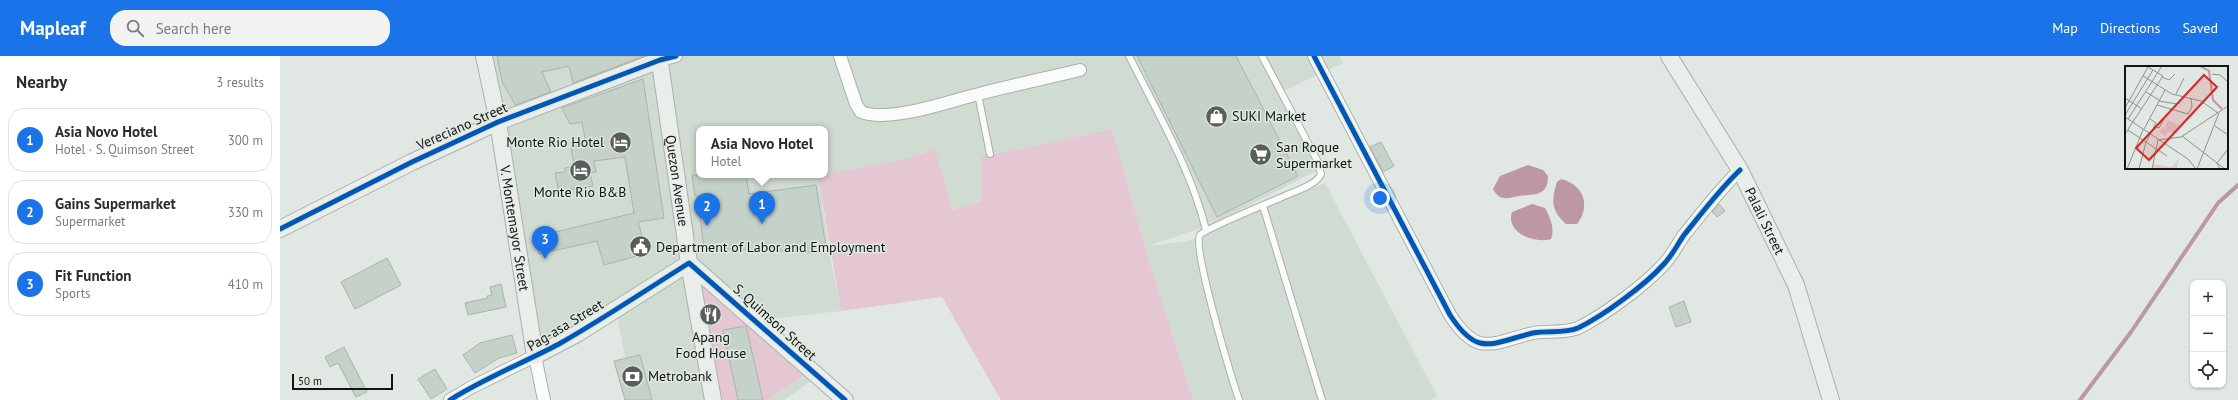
<!DOCTYPE html>
<meta charset="utf-8">
<style>
:root{--surface:#fff;--page:#f2f2f3;--text:#2b2b33;--muted:#7c7c81;--line:#e1e1e2;--accent:#1a73e8}
body{margin:0;font-family:"PT Sans",sans-serif;background:var(--page);color:var(--text)}
.controls{position:absolute;right:12px;bottom:12px;display:grid;overflow:hidden;border-radius:8px;box-shadow:0 1px 3px #0004}
.controls button{width:36px;height:36px;display:grid;place-items:center;padding:0;border:0;border-bottom:1px solid var(--line);background:var(--surface);color:var(--text);font:20px sans-serif}
.scale{position:absolute;left:12px;bottom:10px;width:101px;box-sizing:border-box;padding-left:4px;border:2px solid #111411;border-top:0;font-size:11px;line-height:14px;white-space:nowrap;color:#111411;-webkit-text-stroke:3px #dfe9e1;paint-order:stroke}
.you{position:absolute;left:1100px;top:142px;width:14px;height:14px;margin:-10px;border:3px solid #fff;border-radius:50%;background:#1a73e8;box-shadow:0 0 0 6px #1a73e833}
.badge{display:grid;place-items:center;width:26px;height:26px;border-radius:50%;background:var(--accent);color:#fff;font-size:13px;font-weight:700}
.pin{position:absolute;translate:-50% -33px;filter:drop-shadow(0 1px 2px #0008)}
.pin::after{content:'';position:absolute;top:21px;width:14px;height:12px;background:inherit;clip-path:polygon(0 0,100% 0,50% 100%)}
.popup{position:absolute;left:416px;top:70px;width:132px;height:52px;box-sizing:border-box;display:grid;place-content:center;border-radius:8px;background:var(--surface);filter:drop-shadow(0 1px 3px #0005);font-size:13px;white-space:nowrap;color:var(--muted)}
.popup b{font-size:15px;color:var(--text)}
.popup::after{content:'';position:absolute;left:50%;top:100%;margin-left:-8px;border:8px solid transparent;border-top-color:var(--surface)}
.list{margin:0;padding:0;list-style:none}
h2{display:flex;justify-content:space-between;align-items:center;height:52px;margin:0;padding:0 16px;font-size:17px}
h2 small{font-size:13px;font-weight:400;color:var(--muted)}
.list li{display:grid;grid-template-columns:26px 1fr auto;gap:12px;align-items:center;box-sizing:border-box;height:64px;margin:0 8px 8px;padding:0 8px;border:1px solid var(--line);border-radius:16px}
.list b{display:block;font-size:15px;white-space:nowrap}
.list p{margin:0;font-size:13px;white-space:nowrap;color:var(--muted)}
.list em{font-size:13px;font-style:normal;color:var(--muted)}
.icon{flex:none;width:22px;height:22px;fill:none;stroke:currentColor;stroke-width:2;stroke-linecap:round;stroke-linejoin:round}
.map{position:relative;flex:none;width:1958px;height:344px;overflow:hidden}
header{display:flex;align-items:center;gap:24px;box-sizing:border-box;height:56px;padding:0 20px;background:var(--accent);color:#fff}
header strong{font-size:19px}
nav{display:flex;gap:22px;margin-inline-start:auto;font-size:14px}
.search{width:280px;height:36px;background:var(--page);display:flex;align-items:center;gap:10px;box-sizing:border-box;padding:0 14px;border-radius:16px;color:var(--muted);font-size:15px}
main{display:flex}
aside{flex:1;background:var(--surface)}
.map>svg:first-child{display:block}
.built{fill:#d0dbd2}
.green{fill:#e4c7d2}
.water{fill:#bd97a6}
.lines{fill:none;stroke-linecap:round;stroke-linejoin:round}
.stream{stroke:#bd97a6;stroke-width:4}
.building{fill:#c5d2c9;stroke:#adb2ae}
.lane-casing{stroke:#abb0ac;stroke-width:8}
.street-casing{stroke:#abb0ac;stroke-width:14}
.secondary-casing{stroke:#abb0ac;stroke-width:18}
.lane{stroke:#fafbfb;stroke-width:6}
.street{stroke:#fafbfb;stroke-width:12}
.secondary{stroke:#eaeeeb;stroke-width:16}
.cycleway-casing{stroke:#dfe9e1;stroke-width:8}
.cycleway{stroke:#0057b8;stroke-width:5}
.labels{text-anchor:middle;stroke-width:3;stroke-linejoin:round;paint-order:stroke}
.poi-label{font-size:14px;fill:#111411;stroke:#dfe9e1;text-anchor:start}
.street-label{font-size:14px;fill:#111411;stroke:#dfe9e1}
.inset-river{fill:none;stroke:#bd97a6;stroke-width:2}
.inset-road{fill:none;stroke:#8e938e;stroke-width:1}
.view{fill:#d62828;fill-opacity:0.15;stroke:#d62828;stroke-width:2}
.inset-edge{fill:none;stroke:#111411;stroke-width:2}
</style>
<header>
<strong>Mapleaf</strong>
<div class="search"><svg class="icon" aria-label="search" viewBox="0 0 24 24"><circle cx="10" cy="10" r="6"/><path d="M15 15l6 6"/></svg>Search here</div>
<nav><a>Map</a><a>Directions</a><a>Saved</a></nav>
</header>
<main>
<aside>
<h2>Nearby<small>3 results</small></h2>
<ul class="list">
<li><span class="badge">1</span><div><b>Asia Novo Hotel</b><p>Hotel · S. Quimson Street</p></div><em>300 m</em></li>
<li><span class="badge">2</span><div><b>Gains Supermarket</b><p>Supermarket</p></div><em>330 m</em></li>
<li><span class="badge">3</span><div><b>Fit Function</b><p>Sports</p></div><em>410 m</em></li>
</ul>
</aside>
<div class="map">
<svg width="1958" height="344" viewBox="0 0 1958 344">
<rect width="100%" height="100%" fill="#e1e7e2"/>
<path class="built" d="M204,0H1060L1063,7L999,37L1038,114L930,169L868,190L908,185L1045,127L1157,340L1151,344H913L865,191L832,73L703,101L702,145L671,154L654,93L622,104L545,118V73H419V119H540L538,120L552,211L561,255L483,264L540,318L504,344H353L336,252L255,300Z"/>
<g class="green">
<path d="M832,73L865,191L913,344H721L662,241L561,255L538,119L622,104L655,93L672,154L702,145V101Z"/>
<path d="M419,228L456,258L523,320L486,344H438Z"/>
</g>
<g class="water">
<path d="M1248,109L1263,114L1268,120C1268,141 1254,138 1239,140C1228,142 1220,146 1213,133L1220,120Z"/>
<path d="M1281,123C1304,129 1311,150 1297,168H1286C1271,155 1271,144 1277,126Z"/>
<path d="M1252,148L1265,152C1270,161 1275,172 1271,183C1255,188 1225,177 1232,156Z"/>
</g>
<g class="lines">
<path class="stream" d="M1800,344L1851,276L1938,147L1958,129"/>
</g>
<g class="building">
<path d="M217,0H364L293,27L289,10L262,16L271,36L235,49L222,25Z"/>
<path d="M857,0H956L1018,120L937,161Z"/>
<path d="M363,23L384,162L358,166L367,197L324,209L317,185L259,198L255,181L354,157L345,101L314,105L316,116L310,117L313,130L279,136L275,117L285,116V112L294,110L291,91L306,88L302,66L290,68L282,52Z"/>
<path d="M1101,86L1114,110L1103,116L1090,91Z"/>
<path d="M412,119H466L469,138L536,129L547,197L424,192L417,140H415Z"/>
<path d="M1439,148L1445,155L1437,161L1432,156Z"/>
<path d="M107,202L121,229L75,253L61,226Z"/>
<path d="M221,228L226,251L188,259L185,247L208,242L207,240L212,239L210,231Z"/>
<path d="M1404,245L1411,266L1396,271L1389,251Z"/>
<path d="M466,270L483,344H458L443,274Z"/>
<path d="M232,279L237,297L219,302L195,317L183,299L200,287Z"/>
<path d="M64,291L87,336L76,341L58,307L50,311L45,301Z"/>
<path d="M360,299L372,344H345L334,305Z"/>
<path d="M155,313L167,333L151,343L138,323Z"/>
</g>
<g class="lines">
<defs>
<g id="lane">
<path d="M849,0C877,56 911,113 926,174"/>
<path d="M698,38L710,98"/>
<path d="M983,150L1042,344"/>
<path d="M959,344C952,323 912,192 920,179C924,173 996,144 1009,138C1019,134 1037,128 1041,118L1037,104L982,0"/>
</g>
<g id="street">
<path d="M560,0L576,48L581,56C610,67 669,45 699,38C733,29 767,22 800,14"/>
<path d="M1034,0L1170,259C1198,302 1211,287 1253,277C1268,274 1284,278 1298,272C1323,260 1365,229 1383,209C1392,200 1397,189 1404,179C1422,157 1439,134 1460,114"/>
<path d="M380,4L396,0"/>
<path d="M170,344L192,331L255,300L264,344"/>
</g>
<g id="secondary">
<path id="s1" d="M204,0L218,66L255,300L297,278L409,207L565,344"/>
<path id="s2" d="M379,0L409,207L433,344"/>
<path id="s3" d="M1389,0L1460,114L1516,229L1551,344"/>
<path d="M0,173L132,106L218,66L380,4"/>
</g>
</defs>
<use href="#lane" class="lane-casing"/>
<use href="#street" class="street-casing"/>
<use href="#secondary" class="secondary-casing"/>
<use href="#lane" class="lane"/>
<use href="#street" class="street"/>
<use href="#secondary" class="secondary"/>
<defs>
<g id="cycleway">
<path d="M1034,0L1170,259C1198,302 1211,287 1253,277C1268,274 1284,278 1298,272C1323,260 1365,229 1383,209C1392,200 1397,189 1404,179C1422,157 1439,134 1460,114"/>
<path d="M0,173L132,106L218,66L380,4L396,0"/>
<path d="M170,344C205,322 243,307 279,288C323,263 366,234 409,207L565,344"/>
</g>
</defs>
<use href="#cycleway" class="cycleway-casing"/>
<use href="#cycleway" class="cycleway"/>
</g>
<defs>
<symbol id="shop-disc" viewBox="-11 -11 22 22"><circle r="9.5" fill="#5a5e5a" stroke="#dfe9e1"/><path d="M-5-2.5h2.3a2.7 3.5 0 0 1 5.4 0H5L5.5 6h-11ZM-1.5-2.5h3a1.5 2.3 0 0 0-3 0Z" fill="#fff"/></symbol>
<symbol id="hotel-disc" viewBox="-11 -11 22 22"><circle r="9.5" fill="#5a5e5a" stroke="#dfe9e1"/><path d="M-6-4.5h1.5V1H6V5H4.5V3h-9V5H-6ZM-4 0a1.8 1.8 0 1 1 3.6 0ZM.5 0V-2.5h3Q6-2.5 6 0Z" fill="#fff"/></symbol>
<symbol id="supermarket-disc" viewBox="-11 -11 22 22"><circle r="9.5" fill="#5a5e5a" stroke="#dfe9e1"/><path d="M-6-5.5h2.5l.6 2H6L4.5 2H-2.5L-4.4-4H-6ZM-1.5 3.2a1.3 1.3 0 1 0 .1 0ZM3 3.2a1.3 1.3 0 1 0 .1 0Z" fill="#fff"/></symbol>
<symbol id="civic-disc" viewBox="-11 -11 22 22"><circle r="9.5" fill="#5a5e5a" stroke="#dfe9e1"/><path d="M-.6-6.5H3V-4.5H.6V-3L4-1V1h2V6H-6V1h2V-1L-.6-3ZM-1.2 2.5V6h2.4V2.5Z" fill="#fff"/></symbol>
<symbol id="restaurant-disc" viewBox="-11 -11 22 22"><circle r="9.5" fill="#5a5e5a" stroke="#dfe9e1"/><path d="M-5-6h1v4h1v-4h1v4h1v-4h1v5L-1.5 .5V6h-2V.5L-5-1ZM5-6V6H3V1.5H1.5Q1.5-4 5-6Z" fill="#fff"/></symbol>
<symbol id="bank-disc" viewBox="-11 -11 22 22"><circle r="9.5" fill="#5a5e5a" stroke="#dfe9e1"/><path d="M-6-4H6V4H-6ZM0-2.3a2.3 2.3 0 1 0 0 4.6a2.3 2.3 0 1 0 0-4.6Z" fill="#fff"/></symbol>
</defs>
<g fill-rule="evenodd">
<use href="#shop-disc" x="924" y="48" width="25" height="25"/>
<use href="#hotel-disc" x="328" y="74" width="25" height="25"/>
<use href="#supermarket-disc" x="968" y="86" width="25" height="25"/>
<use href="#hotel-disc" x="288" y="102" width="25" height="25"/>
<use href="#civic-disc" x="348" y="178" width="25" height="25"/>
<use href="#restaurant-disc" x="418" y="246" width="25" height="25"/>
<use href="#bank-disc" x="340" y="308" width="25" height="25"/>
</g>
<g class="labels">
<g class="poi-label">
<text x="952" y="65">SUKI Market</text>
<text x="324" y="91" text-anchor="end">Monte Rio Hotel</text>
<text x="996" y="96">San Roque<tspan x="996" dy="16">Supermarket</tspan></text>
<text x="300" y="141" text-anchor="middle">Monte Rio B&amp;B</text>
<text x="376" y="196">Department of Labor and Employment</text>
<text x="431" y="286" text-anchor="middle">Apang<tspan x="431" dy="16">Food House</tspan></text>
<text x="368" y="325">Metrobank</text>
</g>
<g class="street-label">
<text transform="translate(182 70) rotate(-24)" y="5">Vereciano Street</text>
<text dy="5" stroke="none"><textPath href="#s2" startOffset="126">Quezon Avenue</textPath></text>
<text dy="5" stroke="none"><textPath href="#s3" startOffset="191">Palali Street</textPath></text>
<text dy="5" stroke="none"><textPath href="#s1" startOffset="175">V. Montemayor Street</textPath></text>
<text transform="translate(495 266) rotate(42)" y="5">S. Quimson Street</text>
<text transform="translate(285 269) rotate(-31)" y="5">Pag-asa Street</text>
</g>
</g>
<g transform="translate(1845 10)">
<rect width="103" height="103" fill="#e1e7e2"/>
<path d="M43,54L56,60L52,68L43,66L40,70L34,66L37,61L40,62ZM54,92L52,103H27L28,98L47,101Z" fill="#e4c7d2"/>
<path class="inset-river" d="M75,0L84,5L88,34L97,43"/>
<path class="inset-road" d="M87,8L95,9L103,16M18,10L47,28L76,35L93,47M37,11L44,14L50,8M21,26L34,34M51,28L59,12M0,32L17,43M34,35L52,38M32,39L63,48L67,41L66,32M0,42L23,1M0,49L28,4M0,51L63,93L71,103M3,53L37,0M29,60L34,62L39,53M90,60L103,69M19,63L40,24M3,64L42,90M0,68L38,10L23,1M57,70L100,103M2,103L18,64M14,103L21,76L31,57L25,53M27,103L33,74L56,71L103,40M72,103L94,47M95,103L92,97L103,83"/>
<path class="view" d="M79,9L92,21L24,94L11,82Z"/>
<rect width="103" height="103" class="inset-edge"/>
</g>
</svg>
<div class="controls">
<button>+</button>
<button>−</button>
<button><svg class="icon" aria-label="locate" viewBox="0 0 24 24"><circle cx="12" cy="12" r="6"/><path d="M12 2v4M12 18v4M2 12h4M18 12h4"/></svg></button>
</div>
<div class="scale">50 m</div>
<div class="you"></div>
<div class="pin badge" style="left:482px;top:168px">1</div>
<div class="popup"><b>Asia Novo Hotel</b>Hotel</div>
<div class="pin badge" style="left:427px;top:170px">2</div>
<div class="pin badge" style="left:265px;top:203px">3</div>
</div>
</main>
